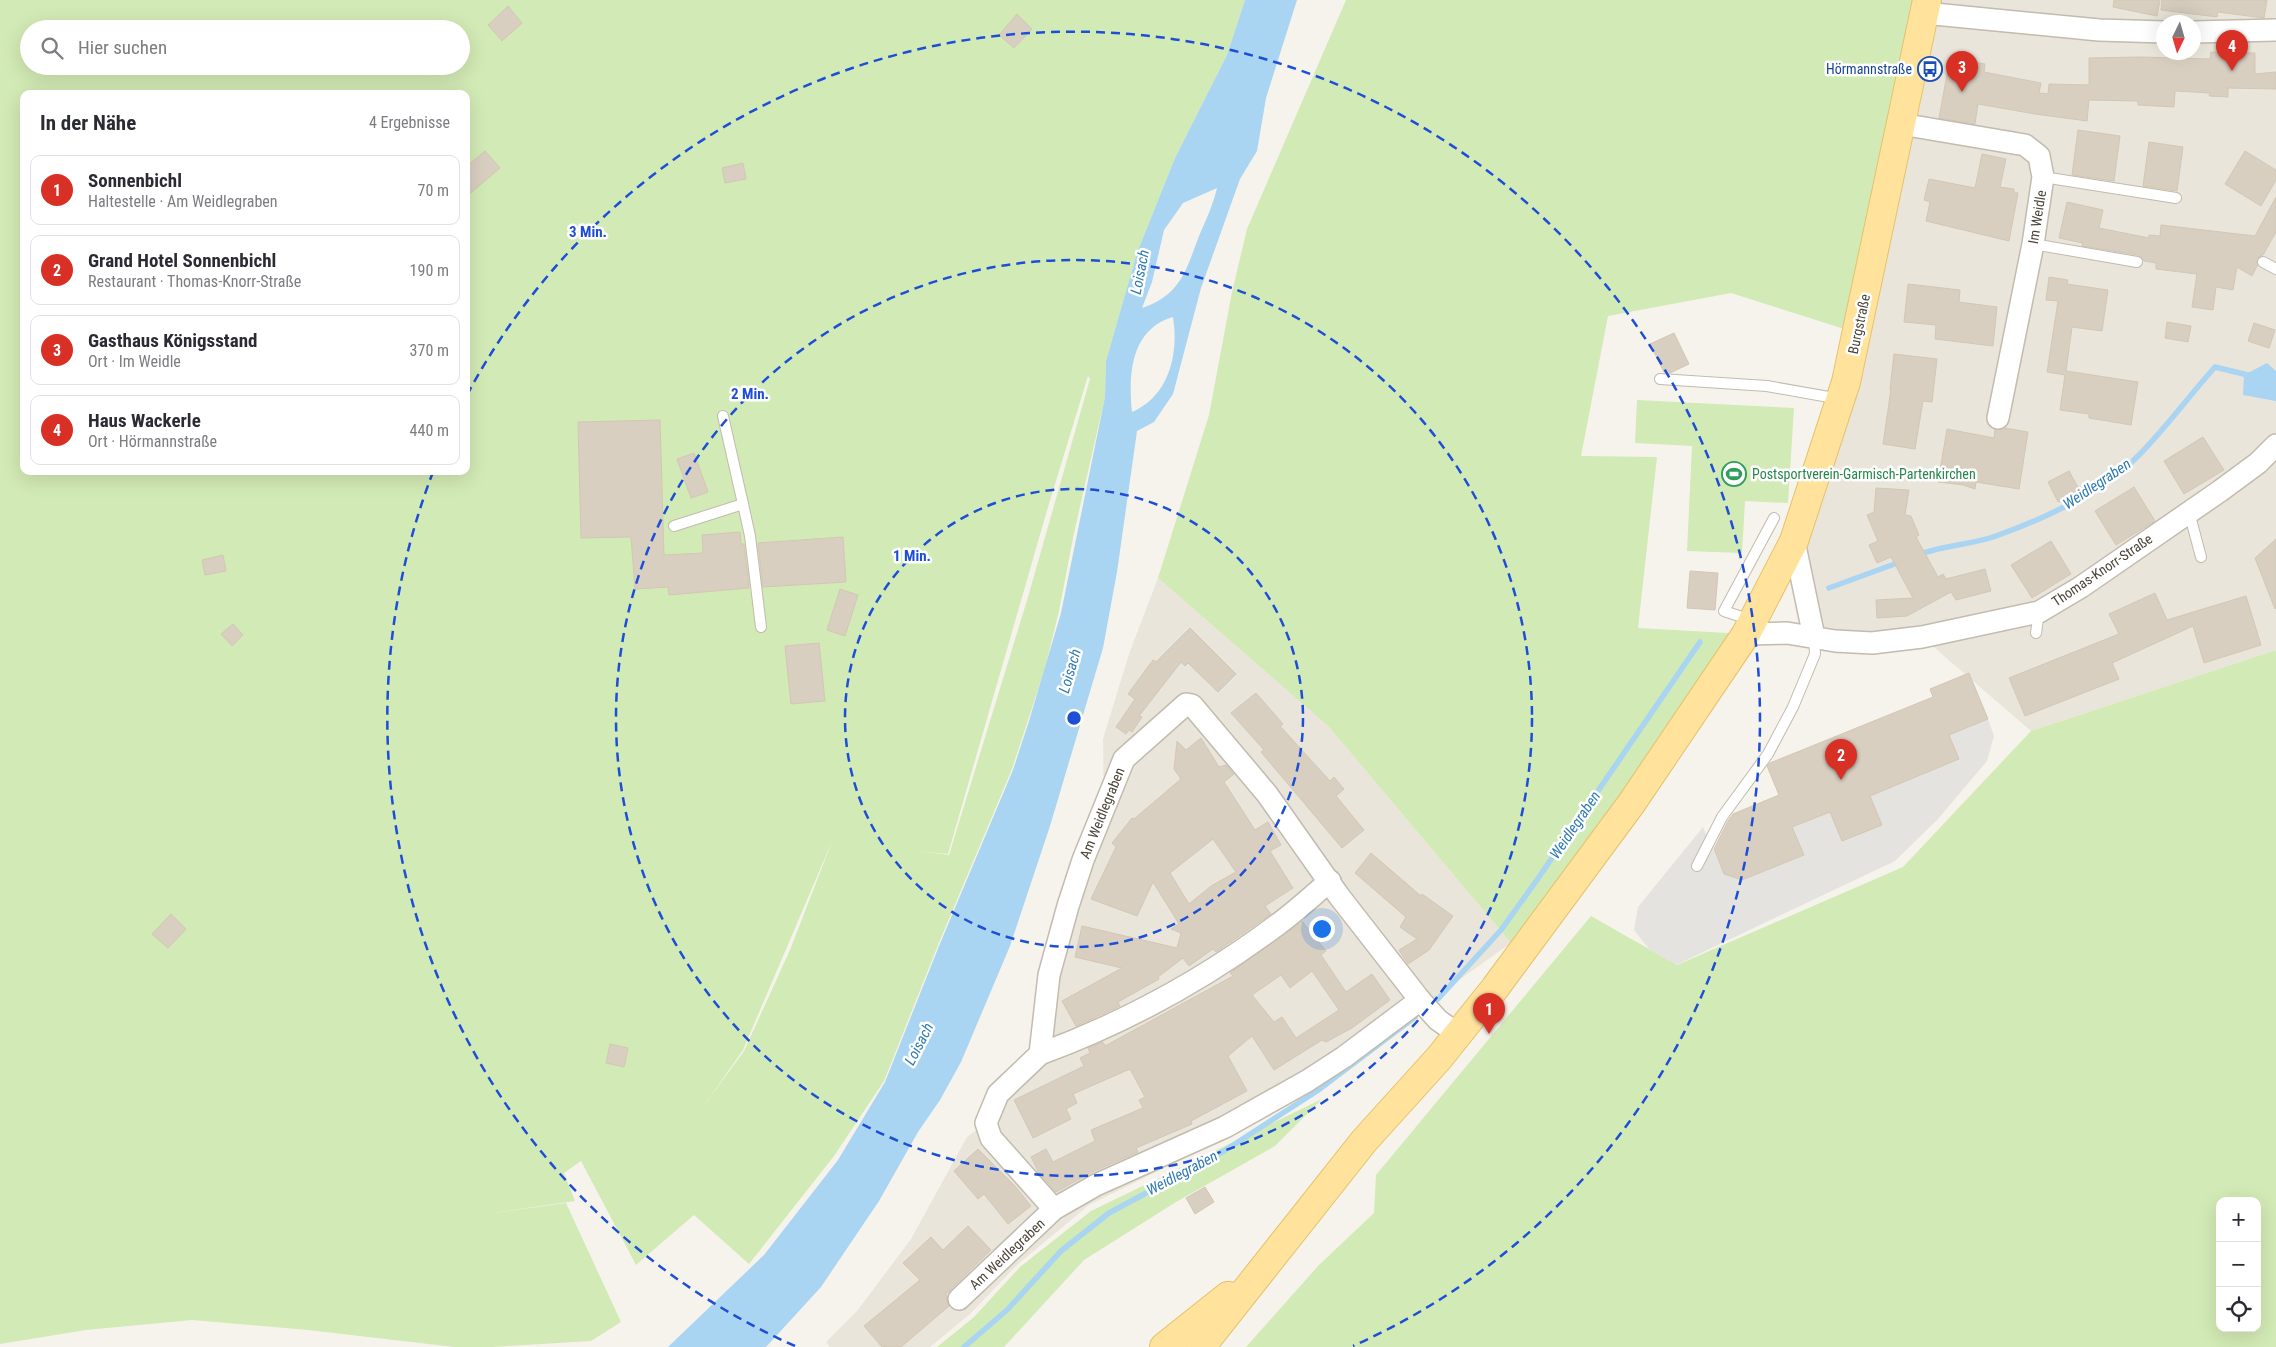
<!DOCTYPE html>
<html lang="de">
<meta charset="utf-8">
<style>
:root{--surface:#fff;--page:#f2f2f3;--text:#2b2b33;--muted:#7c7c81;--line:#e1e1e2;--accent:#d93025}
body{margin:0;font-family:"Roboto Condensed",sans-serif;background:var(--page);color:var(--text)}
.controls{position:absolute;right:15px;bottom:15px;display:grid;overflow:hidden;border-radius:10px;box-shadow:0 5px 20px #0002}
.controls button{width:45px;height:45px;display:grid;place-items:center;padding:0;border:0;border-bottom:1px solid var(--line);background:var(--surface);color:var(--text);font:25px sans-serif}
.compass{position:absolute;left:2156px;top:15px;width:45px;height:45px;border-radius:50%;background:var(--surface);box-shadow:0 5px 20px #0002;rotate:185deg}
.you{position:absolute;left:1321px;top:928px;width:18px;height:18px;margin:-12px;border:4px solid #fff;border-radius:50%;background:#1a73e8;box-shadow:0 0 0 8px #1a73e833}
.badge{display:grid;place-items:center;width:32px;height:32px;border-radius:50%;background:var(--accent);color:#fff;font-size:16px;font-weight:700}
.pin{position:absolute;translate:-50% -41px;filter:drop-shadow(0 1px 2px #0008)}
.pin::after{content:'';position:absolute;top:26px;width:18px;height:15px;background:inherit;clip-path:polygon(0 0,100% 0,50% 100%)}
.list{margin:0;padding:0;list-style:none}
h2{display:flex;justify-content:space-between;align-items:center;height:65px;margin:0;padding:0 20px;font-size:21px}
h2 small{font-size:16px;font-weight:400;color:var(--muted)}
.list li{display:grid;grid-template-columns:32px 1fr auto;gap:15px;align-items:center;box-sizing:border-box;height:70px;margin:0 10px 10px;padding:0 10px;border:1px solid var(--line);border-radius:10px}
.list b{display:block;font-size:19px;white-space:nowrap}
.list p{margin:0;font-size:16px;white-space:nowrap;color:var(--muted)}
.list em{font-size:16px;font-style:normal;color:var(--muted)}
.icon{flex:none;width:28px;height:28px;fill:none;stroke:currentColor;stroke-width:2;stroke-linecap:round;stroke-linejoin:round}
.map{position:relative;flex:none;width:2276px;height:1347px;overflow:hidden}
.search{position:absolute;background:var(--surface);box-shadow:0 5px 20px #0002;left:20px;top:20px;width:450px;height:55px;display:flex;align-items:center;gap:12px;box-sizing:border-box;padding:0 18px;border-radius:28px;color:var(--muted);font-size:19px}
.panel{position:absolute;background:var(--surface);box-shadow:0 5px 20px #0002;left:20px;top:90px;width:450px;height:385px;border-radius:10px}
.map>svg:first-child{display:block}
.residential{fill:#eae5da;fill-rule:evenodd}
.green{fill:#d2eab5;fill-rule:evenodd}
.parking{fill:#e5e3e0}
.water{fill:#a9d4f2;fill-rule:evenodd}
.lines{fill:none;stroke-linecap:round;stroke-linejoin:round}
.stream{stroke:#a9d4f2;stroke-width:5.5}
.building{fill:#d8cfc1;stroke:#d3c7b4;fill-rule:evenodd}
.service-casing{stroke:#c2bbae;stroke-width:12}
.minor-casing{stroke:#c2bbae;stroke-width:24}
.primary-casing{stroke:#e6c16a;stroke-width:30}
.service{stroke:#fff;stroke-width:10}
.minor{stroke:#fff;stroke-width:21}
.primary{stroke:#ffe39c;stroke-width:28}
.ring{fill:none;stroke:#1d4ed8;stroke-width:2.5;stroke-dasharray:9 6}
.labels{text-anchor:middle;stroke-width:5;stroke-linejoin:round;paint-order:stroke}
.transit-label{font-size:14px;fill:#164399;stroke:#fff;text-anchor:end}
.street-label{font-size:14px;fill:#4b4439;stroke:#fff}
.leisure-label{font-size:14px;fill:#27864d;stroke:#fff;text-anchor:start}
.water-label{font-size:15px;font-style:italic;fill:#2e7ab2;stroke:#fff}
.centre{fill:#1d4ed8;stroke:#fff;stroke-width:2.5}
.ring-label{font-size:15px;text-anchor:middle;font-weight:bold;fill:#1d4ed8;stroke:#fff;stroke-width:5;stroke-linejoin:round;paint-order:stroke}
</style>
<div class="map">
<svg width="2276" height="1347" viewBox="0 0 2276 1347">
<rect width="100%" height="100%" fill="#f6f3ec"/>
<g class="residential">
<path d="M1927,0H2276V650L2031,731L1922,637H1814L1799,572ZM2164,22H2194V52H2164Z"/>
<path d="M1158,578L1329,727L1511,943L1348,1059L1231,1135L1089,1205L1017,1265L970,1314L930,1347H830L826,1342L857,1311L911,1239L967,1137L986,1123L1040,1054L1049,975L1104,811L1103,739L1129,654Z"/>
</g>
<g class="green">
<path d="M0,0H1245L1227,55L1175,158L1137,253L1106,361L1105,397L1074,533L1059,611L1045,668L1012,769L938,945L884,1081L834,1156L749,1264L694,1215L636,1265L581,1161L564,1173L575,1201L478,1215L566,1203L621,1322L591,1341L492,1347H454L308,1330L192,1320L86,1330L0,1344ZM29,29H461V66H29ZM24,94H466V471H24ZM1088,376L1090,379L1028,597L949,855L919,851L948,854L1048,507ZM833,839L790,950L744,1051L703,1107L743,1050Z"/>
<path d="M1346,0H1927L1857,333L1731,293L1608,316L1581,456L1657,457L1638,628L1746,634L1545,921L1511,943L1329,727L1158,578L1209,415L1232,292L1247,229Z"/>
<path d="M1637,400L1794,408L1788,503L1745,501L1742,553L1687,551L1692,446L1635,443Z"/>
<path d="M2276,650V1347H1246L1319,1265L1374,1213L1376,1175L1591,916L1677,965L1903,867L2031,731ZM2220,1201H2257V1328H2220Z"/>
<path d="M1322,1099L1275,1146L1176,1202L1084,1260L1004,1347H937L974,1317L1020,1267L1091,1211Z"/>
</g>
<path class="parking" d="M1988,719L1994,736L1987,761L1938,819L1895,861L1676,965L1649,949L1634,930L1638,907L1703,827L1724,874L1742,880L1804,855L1792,827L1958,759L1949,735Z"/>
<g class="water">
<path d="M1245,0H1297L1266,98L1257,151L1240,179L1201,288L1173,394L1154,422L1137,431L1117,572L1103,648L1050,826L1010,946L961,1062L940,1100L918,1132L879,1201L821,1287L766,1347H668L764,1255L838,1160L885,1082L939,946L1013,770L1029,721L1061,613L1105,397L1106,361L1137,253L1175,158L1227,55ZM1217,188C1213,205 1206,220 1199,236C1186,270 1181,295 1142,308L1152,282L1164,230L1183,203ZM1173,317C1179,354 1169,396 1132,412C1128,374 1131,329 1173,317Z"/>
<path d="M2267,363L2276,371V401L2243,395L2244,375Z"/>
</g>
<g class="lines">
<g class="stream">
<path d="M1918,555C1943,545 1971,545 1996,536C2046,518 2104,492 2141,453C2167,426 2190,395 2215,367L2252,376"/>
<path d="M1829,588L1900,562"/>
<path d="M1438,999L1501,930L1539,877L1700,642"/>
<path d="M964,1347L1007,1310L1061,1251L1109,1213L1224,1151L1317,1091L1415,1017"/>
</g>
</g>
<g class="building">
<path d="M2114,0H2160L2157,16L2113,7Z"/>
<path d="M2162,0H2267L2264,18L2218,12L2217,17L2161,10Z"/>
<path d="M508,6L522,23L502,41L488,25Z"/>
<path d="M1017,14L1032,29L1014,48L999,35Z"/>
<path d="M2211,52L2255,53V74L2276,72V89L2228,88V97L2209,96L2210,93L2175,91L2174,107L2138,105V101L2089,100L2087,121L2035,114L1978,104L1975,124L1939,118L1950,58L1985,64L1984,72L2041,83L2039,93L2048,94L2049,84L2089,85V58L2141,57L2210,59Z"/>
<path d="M2078,130L2120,136L2114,181L2072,175Z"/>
<path d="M2149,142L2183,147L2177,191L2143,186Z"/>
<path d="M485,151L500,168L466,197V167Z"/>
<path d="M2245,151L2276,170V180L2261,206L2225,184Z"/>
<path d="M1982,154L2006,159L2000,187L2014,189V192L2018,193L2009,241L1926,221L1930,202L1924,200L1929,179L1975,188Z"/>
<path d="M743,163L746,179L725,183L722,168Z"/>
<path d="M2276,197V232L2263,255L2257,258V266L2252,276L2237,267L2233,290L2216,287L2213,310L2192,307L2197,274L2156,269V263L2144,261L2138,255L2082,246L2083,243L2059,238L2067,202L2103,210L2099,228L2149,238V235L2160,236L2161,225L2255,236Z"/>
<path d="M2049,277L2068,280L2067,284L2108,290L2102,331L2072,327L2066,371L2138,382L2131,425L2089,418V414L2060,410L2065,375L2047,372L2058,301L2046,300Z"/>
<path d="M1908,284L1960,290L1959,302L1997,307L1993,346L1935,339L1936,325L1904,322Z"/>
<path d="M2167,322L2191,326L2188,342L2165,338Z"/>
<path d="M2254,323L2275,330L2269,348L2248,341Z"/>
<path d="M1674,333L1689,364L1670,373L1664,372L1650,344Z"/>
<path d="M1894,354L1937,359L1932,402L1923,401L1915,449L1883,444L1891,389H1890Z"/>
<path d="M660,420L664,555L703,553L702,535L740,532L741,544H744L749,588L669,595L668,587L635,589L631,537L581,538L578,422Z"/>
<path d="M2005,428L2028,432L2019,489L1976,482L1975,489L1963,485L1938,482L1947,429L1994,438L1995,430Z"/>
<path d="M2203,437L2224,470L2184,494L2164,461Z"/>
<path d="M694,453L708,492L691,498L677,459Z"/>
<path d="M2069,471L2080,491L2058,502L2048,482Z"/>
<path d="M2134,487L2155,521L2116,545L2095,511Z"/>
<path d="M1876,488L1909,490L1905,515L1911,516L1919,535L1916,537L1938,577L1943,574L1946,579L1985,569L1991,591L1956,600L1951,592L1907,616L1877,618L1876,600L1913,598L1891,557L1877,563L1869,545L1878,541L1867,515L1874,512Z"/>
<path d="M843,537L846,582L763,587L758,543Z"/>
<path d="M2276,539V608L2275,609L2255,558Z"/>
<path d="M2051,541L2071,574L2032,598L2011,565Z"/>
<path d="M223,555L226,571L205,575L202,560Z"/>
<path d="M1690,571L1718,573L1715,610L1687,608Z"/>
<path d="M840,589L858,595L845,636L827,630Z"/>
<path d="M2155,593L2167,620L2246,596L2261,645L2204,663L2193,626L2112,663L2119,679L2025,716L2009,678L2119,634L2109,614Z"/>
<path d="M233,624L243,635L232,646L221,634Z"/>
<path d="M1190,628L1236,674L1218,692L1188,663L1185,666L1181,662L1139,716L1142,717L1132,732L1129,730L1126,734L1116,727L1135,699L1128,694L1153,660L1156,662Z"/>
<path d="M819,643L825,701L791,704L785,646Z"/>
<path d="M1969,673L1988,719L1949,735L1959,759L1870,796L1882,825L1842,841L1830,812L1792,827L1804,855L1742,880L1724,874L1714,849L1728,821L1733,814L1779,795L1767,766L1770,763L1933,697L1930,689Z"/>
<path d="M1256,693L1283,724L1280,726L1330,781L1334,777L1344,789L1336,796L1364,830L1342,848L1261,752L1264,750L1231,713Z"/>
<path d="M1201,738L1219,767L1226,765L1234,774L1224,782L1255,830L1268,822L1281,845L1270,851L1293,888L1265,906L1271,914L1216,952L1213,949L1189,966L1183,958L1158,977L1159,979L1118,1002L1120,1006L1076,1026L1062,1001L1122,968L1075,957L1082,926L1177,948L1181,933L1171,929L1179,924L1153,882L1137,916L1091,899L1116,847L1112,843L1132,818L1134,819L1181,779L1174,769L1177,741L1186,750ZM1213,839L1236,872L1211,886L1189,904L1170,873Z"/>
<path d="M1371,853L1421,896L1422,894L1453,916L1429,950L1408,964L1399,950L1417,939L1400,927L1406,917L1355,873Z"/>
<path d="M171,914L186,929L168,948L152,934Z"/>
<path d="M1302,921L1326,951L1321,955L1346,992L1372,974L1390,1000L1352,1028L1326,1042L1322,1040L1274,1070L1252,1036L1228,1056L1247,1091L1191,1121L1192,1124L1136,1148L1138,1152L1092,1172L1056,1192L1039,1173L1031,1157L1046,1149L1053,1162L1095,1141L1091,1130L1143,1108L1139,1100L1145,1097L1130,1069L1073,1094L1077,1103L1066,1109L1071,1119L1033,1138L1014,1100L1084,1066L1080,1058L1090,1053L1088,1048L1103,1042L1105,1046L1233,976L1230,973ZM1312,971L1339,1010L1296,1038L1282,1017L1274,1022L1252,995L1281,975L1290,988Z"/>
<path d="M610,1044L628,1048L624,1067L606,1063Z"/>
<path d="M978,1149L1015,1186L1031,1206L1008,1224L984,1194L978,1199L954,1171Z"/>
<path d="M1205,1187L1214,1202L1195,1214L1186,1198Z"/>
<path d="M968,1226L991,1250L946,1294L949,1306L901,1347H882L864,1326L920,1280L903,1263L931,1237L943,1250Z"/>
</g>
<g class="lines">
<defs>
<g id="service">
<path d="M2043,177L2176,198"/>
<path d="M2033,244L2137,262"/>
<path d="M2263,262L2276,269"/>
<path d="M1660,379L1767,386L1840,399"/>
<path d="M723,416L743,504"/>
<path d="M2189,512L2201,557"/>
<path d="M674,526L743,504L750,536L761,627"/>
<path d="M1751,620L1724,611L1774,518"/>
<path d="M2036,633L2039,612"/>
<path d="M1697,866L1722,817L1768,754L1793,707L1815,654L1814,637"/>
</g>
<g id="minor">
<path d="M1924,13L2099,30L2164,32"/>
<path d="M2194,32L2276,30"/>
<path d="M1901,124L2025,145L2039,156L2043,177L2033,244L1998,418"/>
<path d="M1794,541L1814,637"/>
<path d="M1746,634L1787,633L1835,641L1872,643L1922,637L2039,612L2081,587L2220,491L2258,463L2276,445"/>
<path d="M1040,1054C1124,1023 1205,979 1277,925C1295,912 1312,896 1330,881"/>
<path d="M1054,1209L991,1138L986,1123L998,1094L1040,1054L1049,975L1068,906L1083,860L1124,759L1186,704L1192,705L1267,794L1339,896L1420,1000L1438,1020L1458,1034"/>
<path d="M959,1299L1054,1209L1096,1185L1225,1127L1307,1081L1344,1057L1420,1000"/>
</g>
<g id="primary">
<path d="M1164,1347L1228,1296"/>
<path d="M1201,1347L1364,1141L1439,1058L1495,988L1631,804L1746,634L1794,541L1846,382L1927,0"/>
</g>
</defs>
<use href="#service" class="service-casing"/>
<use href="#minor" class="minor-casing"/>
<use href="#primary" class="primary-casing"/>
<use href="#service" class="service"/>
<use href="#minor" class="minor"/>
<use href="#primary" class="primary"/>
</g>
<g class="ring">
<circle cx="1074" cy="718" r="229"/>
<circle cx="1074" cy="718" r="458"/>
<path d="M795 1346A687 687 0 0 1 433 472M467 395A687 687 0 1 1 1353 1346"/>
</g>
<defs>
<symbol id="bus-ring" viewBox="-11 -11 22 22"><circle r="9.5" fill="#fff" stroke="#1a4fb4" stroke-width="1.5"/><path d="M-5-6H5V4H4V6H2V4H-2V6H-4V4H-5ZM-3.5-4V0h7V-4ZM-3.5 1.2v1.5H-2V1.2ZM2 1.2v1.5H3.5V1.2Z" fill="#1a4fb4"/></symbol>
<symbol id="stadium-ring" viewBox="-11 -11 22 22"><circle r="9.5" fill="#fff" stroke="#2e9e5b" stroke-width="1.5"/><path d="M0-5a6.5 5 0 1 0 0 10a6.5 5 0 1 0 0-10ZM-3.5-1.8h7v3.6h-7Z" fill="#2e9e5b"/></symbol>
</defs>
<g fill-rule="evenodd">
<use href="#bus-ring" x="1916" y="55" width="28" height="28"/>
<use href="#stadium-ring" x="1720" y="460" width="28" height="28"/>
</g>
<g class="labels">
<g class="transit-label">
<text x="1912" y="74">Hörmannstraße</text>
</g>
<g class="street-label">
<text transform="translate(2037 217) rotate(-81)" y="5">Im Weidle</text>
<text transform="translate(1859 324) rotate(-78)" y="5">Burgstraße</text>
<text transform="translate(2102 570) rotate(-34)" y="5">Thomas-Knorr-Straße</text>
<text transform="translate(1102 813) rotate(-68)" y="5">Am Weidlegraben</text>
<text transform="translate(1007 1254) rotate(-43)" y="5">Am Weidlegraben</text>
</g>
<g class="leisure-label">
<text x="1752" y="479">Postsportverein-Garmisch-Partenkirchen</text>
</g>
<g class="water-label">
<text transform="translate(1140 272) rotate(-79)" y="5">Loisach</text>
<text transform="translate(2097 484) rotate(-34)" y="5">Weidlegraben</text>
<text transform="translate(1070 671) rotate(-74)" y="5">Loisach</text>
<text transform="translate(1575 825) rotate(-56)" y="5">Weidlegraben</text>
<text transform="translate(919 1044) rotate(-63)" y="5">Loisach</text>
<text transform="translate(1182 1173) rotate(-28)" y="5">Weidlegraben</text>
</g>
</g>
<circle cx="1074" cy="718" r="8" class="centre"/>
<g class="ring-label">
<text x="588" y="237">3 Min.</text>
<text x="750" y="399">2 Min.</text>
<text x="912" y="561">1 Min.</text>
</g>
</svg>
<div class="controls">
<button>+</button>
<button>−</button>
<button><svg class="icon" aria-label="locate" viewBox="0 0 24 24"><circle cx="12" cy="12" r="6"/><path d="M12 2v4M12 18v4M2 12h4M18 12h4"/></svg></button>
</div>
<svg class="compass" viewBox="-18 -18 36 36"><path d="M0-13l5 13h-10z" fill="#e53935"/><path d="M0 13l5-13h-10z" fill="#7c7c81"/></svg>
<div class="you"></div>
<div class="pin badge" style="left:1489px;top:1034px">1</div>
<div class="pin badge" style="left:1841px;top:780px">2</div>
<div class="pin badge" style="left:1962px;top:92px">3</div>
<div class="pin badge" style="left:2232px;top:71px">4</div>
<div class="search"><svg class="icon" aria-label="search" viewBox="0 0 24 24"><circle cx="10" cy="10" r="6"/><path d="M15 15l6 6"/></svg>Hier suchen</div>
<section class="panel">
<h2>In der Nähe<small>4 Ergebnisse</small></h2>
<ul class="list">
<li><span class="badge">1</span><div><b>Sonnenbichl</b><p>Haltestelle · Am Weidlegraben</p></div><em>70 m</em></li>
<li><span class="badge">2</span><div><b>Grand Hotel Sonnenbichl</b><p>Restaurant · Thomas-Knorr-Straße</p></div><em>190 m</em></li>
<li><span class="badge">3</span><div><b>Gasthaus Königsstand</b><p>Ort · Im Weidle</p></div><em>370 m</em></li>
<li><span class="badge">4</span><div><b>Haus Wackerle</b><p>Ort · Hörmannstraße</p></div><em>440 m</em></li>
</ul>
</section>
</div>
